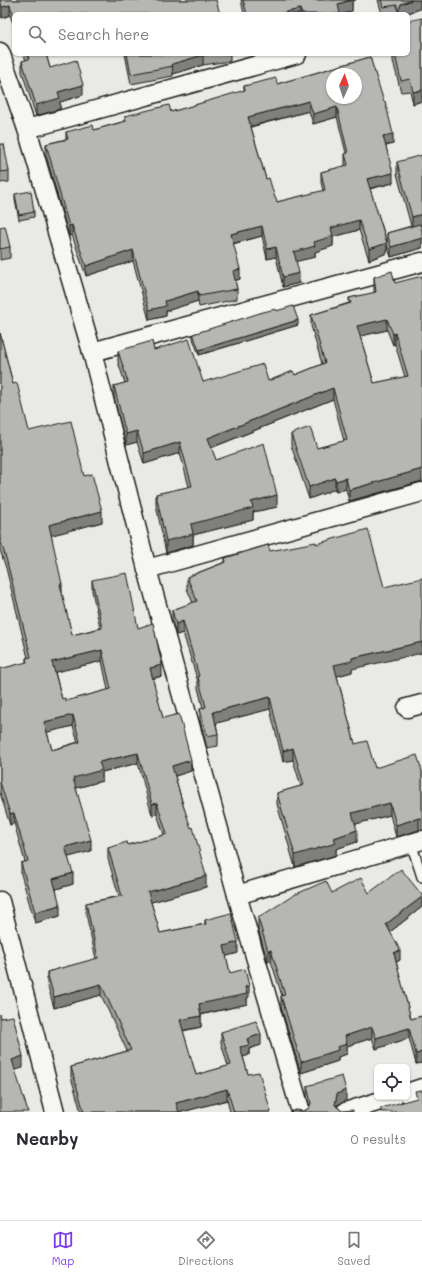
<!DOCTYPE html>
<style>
:root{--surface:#fff;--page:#f2f2f3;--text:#2b2b33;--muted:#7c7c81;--line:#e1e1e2;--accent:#7c3aed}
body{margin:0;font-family:Mali,sans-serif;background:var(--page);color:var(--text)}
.controls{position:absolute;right:12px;bottom:12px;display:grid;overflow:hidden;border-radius:6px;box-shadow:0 1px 3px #0004}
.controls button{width:36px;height:36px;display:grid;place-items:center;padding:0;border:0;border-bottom:1px solid var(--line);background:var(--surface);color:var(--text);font:20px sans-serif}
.compass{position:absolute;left:326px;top:68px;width:36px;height:36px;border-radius:50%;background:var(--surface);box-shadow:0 1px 3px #0004;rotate:3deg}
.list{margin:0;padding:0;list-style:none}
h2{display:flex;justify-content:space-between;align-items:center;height:52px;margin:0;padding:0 16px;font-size:17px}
h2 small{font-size:13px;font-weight:400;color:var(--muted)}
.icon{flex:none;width:22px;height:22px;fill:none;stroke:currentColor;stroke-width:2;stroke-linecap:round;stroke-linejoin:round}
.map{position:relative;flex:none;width:422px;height:1112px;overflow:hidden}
.search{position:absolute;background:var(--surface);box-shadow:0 1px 3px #0004;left:12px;right:12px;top:12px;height:44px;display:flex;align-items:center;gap:10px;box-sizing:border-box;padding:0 14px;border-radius:6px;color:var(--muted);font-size:15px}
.sheet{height:108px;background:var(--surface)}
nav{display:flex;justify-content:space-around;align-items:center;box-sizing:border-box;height:56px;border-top:1px solid var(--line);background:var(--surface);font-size:11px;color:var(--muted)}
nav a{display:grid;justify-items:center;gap:2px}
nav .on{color:var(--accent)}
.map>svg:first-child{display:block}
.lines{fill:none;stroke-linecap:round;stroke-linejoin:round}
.service-casing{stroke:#1c1c1c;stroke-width:12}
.minor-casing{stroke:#1c1c1c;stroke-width:21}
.service{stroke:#f6f6f2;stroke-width:9}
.minor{stroke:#f6f6f2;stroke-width:18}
.wall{fill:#9d9d9a;stroke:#1c1c1c;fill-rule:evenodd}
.shaded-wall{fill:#7f7f7d;stroke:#1c1c1c}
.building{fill:#b6b6b3;stroke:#1c1c1c;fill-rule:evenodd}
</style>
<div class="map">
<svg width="422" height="1112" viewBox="0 0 422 1112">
<rect width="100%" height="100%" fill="#e9e9e5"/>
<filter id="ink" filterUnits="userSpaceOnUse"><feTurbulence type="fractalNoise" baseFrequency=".025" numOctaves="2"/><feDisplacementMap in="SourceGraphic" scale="8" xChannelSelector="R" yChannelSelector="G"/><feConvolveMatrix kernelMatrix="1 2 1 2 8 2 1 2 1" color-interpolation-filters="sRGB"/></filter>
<g filter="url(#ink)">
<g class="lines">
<defs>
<path id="service" d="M411,843L422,877"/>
<g id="minor">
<path d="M0,52L27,129L92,352L147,569L237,895L301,1112"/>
<path d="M27,129L297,54"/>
<path d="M92,352L422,262"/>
<path d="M147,569L422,492"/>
<path d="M407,708L422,704"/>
<path d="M237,895L422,840"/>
<path d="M0,901L55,1112"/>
<path d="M407,1093L422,1088"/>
<path d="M345,1112L393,1097"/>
</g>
</defs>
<use href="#service" class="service-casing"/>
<use href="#minor" class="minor-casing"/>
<use href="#service" class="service"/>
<use href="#minor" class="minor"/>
</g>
<g class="wall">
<path d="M0,0H216L14,14V26L10,15L2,18L0,12Z"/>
<path d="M241,0H356L352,1V11L343,14H244Z"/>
<path d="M378,0H422V9H420L405,14H382Z"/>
<path d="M422,18V101L413,104L410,91L401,92L393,61V54H408Z"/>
<path d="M23,54H46L50,68L83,95L60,102V109L36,116L22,72V61L26,60Z"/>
<path d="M125,54H230V61L203,65L173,74V76L131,84Z"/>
<path d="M370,57L393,144L386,146L393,183L370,189L387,242V233L411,226L397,174V162L422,231V248L391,257L387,245V253L369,260L359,230L333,237V246L315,252V257L296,261L299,283L283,287L276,257L267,259L262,236L233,244L240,279L235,281L237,289V299L199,307L198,301L166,311V316L149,320L133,261L86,276L72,235L69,236L46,155V144L66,139V132L94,130L125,121V116L171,112L244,91V86L277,84ZM309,111L313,124L337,117L346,153L345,154V166L321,172V182L323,191L277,202L275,198L266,179L251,127Z"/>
<path d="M0,144L9,171V182L0,183Z"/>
<path d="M15,194L34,212V217L19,220L15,199Z"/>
<path d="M0,227L10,247V258L0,260Z"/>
<path d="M374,277L395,283L422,481L349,501L346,489L336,492L335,489L309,499L291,445V434L317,448L344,441L333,399L211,448L216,460L277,507L253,512V520L193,535V545L166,553L156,505V494L189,487L180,453L144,464L137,442L126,445L114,397V386L125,383L118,362V351L154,350L203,382L268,381L295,375L322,364L311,326V315L349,303V298L374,293ZM387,330L393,345L395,344L405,377L374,383L360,336Z"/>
<path d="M276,311L298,325L199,355L193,339V334Z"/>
<path d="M0,333L13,384L29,431L84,476L102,522L51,535L62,595L72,635L100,628L92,591V580L138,628L162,676L152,679L163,718L191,771L175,776L206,887L151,902L160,933L205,924V920L238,953L226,956L230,973L249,997L247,998V1004L201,1015V1027L183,1031L196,1075L228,1066L221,1043V1032L261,1045L249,1049V1055L243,1057L248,1074L271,1112H230L227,1100L182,1112H81L71,1077V1067L127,1051L101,995L54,1008L47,983V972L96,959L86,914V903L119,896L108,859V848L128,845L164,835L157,814L152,815L138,763L102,772V781L76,788L91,851L68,857L73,884L56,889L60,916L35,923L21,874V863L25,862L14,823L10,825L0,793V669L26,663V658H28L6,568L0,550ZM102,661L108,690L66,701L62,699L55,672ZM73,726L78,742L52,750L47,732Z"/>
<path d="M270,551L352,669V672L337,676L355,744L375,768L422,771V830H419L396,837L390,815L355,824L357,842L336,849V855L295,867L277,804V793L301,786L293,760L283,762L270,709L216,723L218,734V746L207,748L200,720V709L203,708L198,688V682L183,633L176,635L172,621V610L193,603L187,589V577L225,562V558Z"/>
<path d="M332,893H369L422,895V907L390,932L400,960L396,962L411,1019L422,1016V1063L416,1064L409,1038L376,1049L372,1038L347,1046V1054L338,1057V1061L301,1073L281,1007V996H282L271,961L268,962L258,929V918Z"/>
<path d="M307,1086L346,1101L337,1105V1106L342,1111H304L309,1108L310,1107L307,1097Z"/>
</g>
<g class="shaded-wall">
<path d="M352,0V11L343,14H338V4Z"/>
<path d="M412,0H420V9L405,14H398V12L401,4Z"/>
<path d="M10,5V15L2,18V7Z"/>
<path d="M300,9V14H278Z"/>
<path d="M203,55V65L173,74L172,64Z"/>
<path d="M83,85V95L60,102V109L36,116V105L58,92Z"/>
<path d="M422,90V101L413,104V92Z"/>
<path d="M309,101V111L248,127V117Z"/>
<path d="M337,107V117L313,124V114Z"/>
<path d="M393,134V144L383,146V136Z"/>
<path d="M393,173V183L367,189V179Z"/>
<path d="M422,214V226L412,229V217Z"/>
<path d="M359,220V230L333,237V246L315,252V257L294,262V252L314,242L331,228Z"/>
<path d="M72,225V235L69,236V226Z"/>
<path d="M262,226V236L231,244V234Z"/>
<path d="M422,238V248L391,257V247Z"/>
<path d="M387,243V253L369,260V249Z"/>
<path d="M276,247V257L267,259V249Z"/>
<path d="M133,250V261L86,276V266Z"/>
<path d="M240,269V279L233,281V271Z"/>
<path d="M299,273V283L283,287V277Z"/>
<path d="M198,291V301L166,311V316L149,320V310L165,301Z"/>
<path d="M387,319V330L357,337V326Z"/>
<path d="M298,320V325L199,355V350Z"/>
<path d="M395,333V344L393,345V334Z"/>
<path d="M333,388V399L208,449V438Z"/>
<path d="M137,431V442L126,445V434Z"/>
<path d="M180,442V453L144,464V453Z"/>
<path d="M422,469V481L349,501V490Z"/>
<path d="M335,478V489L309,499V487Z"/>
<path d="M346,478V489L336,492V481Z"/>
<path d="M277,495V507L253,512V520L193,535V545L166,553V541L191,524L251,502Z"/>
<path d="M102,511V522L49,536V525Z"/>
<path d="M60,584H62V594L60,595Z"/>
<path d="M183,621V633L176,635V624Z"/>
<path d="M422,642V653L352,669V672L334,677V665L352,658Z"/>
<path d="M102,650V661L52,673V662Z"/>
<path d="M162,665V676L150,679V668Z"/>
<path d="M270,697V709L213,724V712Z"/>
<path d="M73,715V726L44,733V722Z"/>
<path d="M293,748V760L283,762V751Z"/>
<path d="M138,753V763L102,772V781L73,789V778L99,762Z"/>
<path d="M191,760V771L172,777V766Z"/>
<path d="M157,803V814L152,815V804Z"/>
<path d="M390,803V815L352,825V813Z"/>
<path d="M14,813V823L10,825V814Z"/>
<path d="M419,818V830L396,837V825Z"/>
<path d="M357,830V842L336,849V855L295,867V855L334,838Z"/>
<path d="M91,840V851L65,858V847Z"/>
<path d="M73,873V884L53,890V879Z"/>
<path d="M206,876V887L148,903V892Z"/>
<path d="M422,897V907L386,935V924Z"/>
<path d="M60,905V916L35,923V912Z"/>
<path d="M238,942V953L224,957V946Z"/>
<path d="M271,950V961L268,962V951Z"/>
<path d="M400,950V960L394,964V953Z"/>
<path d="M101,984V995L54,1008V997Z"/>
<path d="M249,986V997L247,998V1004L199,1015V1004Z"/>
<path d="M201,1016V1027L180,1031V1020Z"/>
<path d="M372,1027V1038L347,1046V1054L338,1057V1061L301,1073V1062L337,1047L345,1036Z"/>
<path d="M409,1028V1038L376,1049V1038Z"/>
<path d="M261,1034V1045L249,1049V1055L240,1058V1047L247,1039Z"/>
<path d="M422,1052V1063L416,1064V1054Z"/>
<path d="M23,1056V1068L12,1071V1060Z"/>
<path d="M227,1089V1100L182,1112H176V1103Z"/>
<path d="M346,1090V1101L337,1105L336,1112L335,1105L337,1094Z"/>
</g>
<g class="building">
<path d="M0,0H216L220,14H14V16L10,5L2,7Z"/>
<path d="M243,0H351L338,4L340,14H302L300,9L278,14H247Z"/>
<path d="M381,0H412L401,4L398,12L397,5L383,7Z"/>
<path d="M422,18V90L413,92L410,79L401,81L395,54H408V21Z"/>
<path d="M27,54H46L50,68L76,60L83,85L58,92L60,98L36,105L22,61L29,59Z"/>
<path d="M127,54H209L203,55L172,64L173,66L131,74Z"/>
<path d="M370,57L384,102L385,101L393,134L383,136L393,173L367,179L387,243L369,249L359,220L331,228L333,236L314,242L315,246L294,252L299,273L283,277L276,247L267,249L262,226L231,234L240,269L233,271L237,289L199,296L198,291L165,301L166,306L149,310L133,250L86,266L72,225L69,226L46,144L68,139L66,132L93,125L94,130L126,121L125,116L169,105L171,112L245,90L244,86L276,78L277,84ZM332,74H356V98H332ZM309,101L313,114L337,107L348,153L345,154L348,165L321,172L325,190L277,202L276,198H275L269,178L266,179L248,117Z"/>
<path d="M0,144H4L9,171L0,172Z"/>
<path d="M422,155V214L412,217L397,162Z"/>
<path d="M31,191L34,212L19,215L15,194Z"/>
<path d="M420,224L422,231V238L391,247L387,233Z"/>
<path d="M5,226L10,247L0,249V227Z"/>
<path d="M392,271L395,283L422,276V469L349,490L346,478L336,481L335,478L309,487L291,434L310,427L317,448L347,440L333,388L208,438L216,460L264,443L277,495L251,502L253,508L191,524L193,534L166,541L156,494L192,486L180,442L144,453L137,431L126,434L114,386L128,382L118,351L152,341L154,350L189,339L203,382L263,364L268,381L293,371L295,375L325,363L311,315L351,303L349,298L376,292L374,277ZM387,319L393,334L395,333L408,376L374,383L357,326Z"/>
<path d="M293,306L298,320L199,350L193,334L263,312L276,309V311Z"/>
<path d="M0,333L13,384L17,383L29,431L71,421L84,476L92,474L102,511L49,525L62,584H60L72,635L102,628L92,580L127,573L138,628L153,623L162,665L150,668L163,718L179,714L191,760L172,766L183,805L191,828L193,827L206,876L148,892L160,933L206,924L205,920L231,913L238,942L224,946L230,973L245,969L249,986L245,987L247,994L199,1004L201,1016L180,1020L196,1075L231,1065L221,1032L256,1021L261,1034L247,1039L249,1045L240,1047L248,1074L259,1072L271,1112H234L227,1089L176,1103L179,1112H84L71,1067L131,1050L101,984L54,997L47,972L98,958L86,903L122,896L108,848L127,842L128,845L167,834L157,803L152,804L138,753L99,762L102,770L73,778L91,840L65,847L73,873L53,879L60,905L35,912L21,863L28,861L14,813L10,814L0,782V669L27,662L26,658L31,657L6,558L0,539ZM102,650L111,689L66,701L65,698L62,699L52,662ZM73,715L80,742L52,750L44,722Z"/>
<path d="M368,529L384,587L422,578V642L352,658V661L334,665L355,744L367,741L375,768L417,755L422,771V819L419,818L396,825L390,803L352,813L357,830L334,838L336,843L295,855L277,793L304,785L293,748L283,751L270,697L213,712L218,734L207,736L200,709L206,707L198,677L199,676L183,621L176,624L172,610L197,601L187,577L226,562L225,558L268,545L270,551L316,542V544Z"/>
<path d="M401,869L422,895V897L386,924L400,950L394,953L411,1019L422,1016V1052L416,1054L409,1028L376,1038L372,1027L345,1036L347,1044L337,1047L338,1050L301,1062L281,996L285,995L271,950L268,951L258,918L294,895L326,881L332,893L361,878L369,893Z"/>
<path d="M0,1014L1,1018L13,1016L23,1056L12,1060L28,1112H0Z"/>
<path d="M342,1076L346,1090L337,1094L335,1105L342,1111L353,1110V1112H289L296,1110L304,1111L309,1108L311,1103L307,1086Z"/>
<path d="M422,1090V1112H381V1108L417,1098L415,1091Z"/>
</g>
</g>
</svg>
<div class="controls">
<button><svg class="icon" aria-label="locate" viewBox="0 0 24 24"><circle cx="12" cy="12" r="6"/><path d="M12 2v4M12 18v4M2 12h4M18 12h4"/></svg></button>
</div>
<svg class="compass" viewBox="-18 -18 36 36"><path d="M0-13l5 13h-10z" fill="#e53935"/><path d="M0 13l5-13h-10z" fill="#7c7c81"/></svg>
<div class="search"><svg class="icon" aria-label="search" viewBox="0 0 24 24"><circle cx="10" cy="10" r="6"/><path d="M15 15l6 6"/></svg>Search here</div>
</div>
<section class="sheet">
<h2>Nearby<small>0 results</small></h2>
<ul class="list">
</ul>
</section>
<nav>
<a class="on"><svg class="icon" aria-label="map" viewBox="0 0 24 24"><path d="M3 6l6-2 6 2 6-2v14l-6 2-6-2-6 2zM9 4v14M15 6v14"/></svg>Map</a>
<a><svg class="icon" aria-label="directions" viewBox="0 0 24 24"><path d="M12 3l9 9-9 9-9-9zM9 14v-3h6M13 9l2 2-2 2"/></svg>Directions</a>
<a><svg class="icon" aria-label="saved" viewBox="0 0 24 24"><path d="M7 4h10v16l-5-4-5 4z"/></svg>Saved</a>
</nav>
